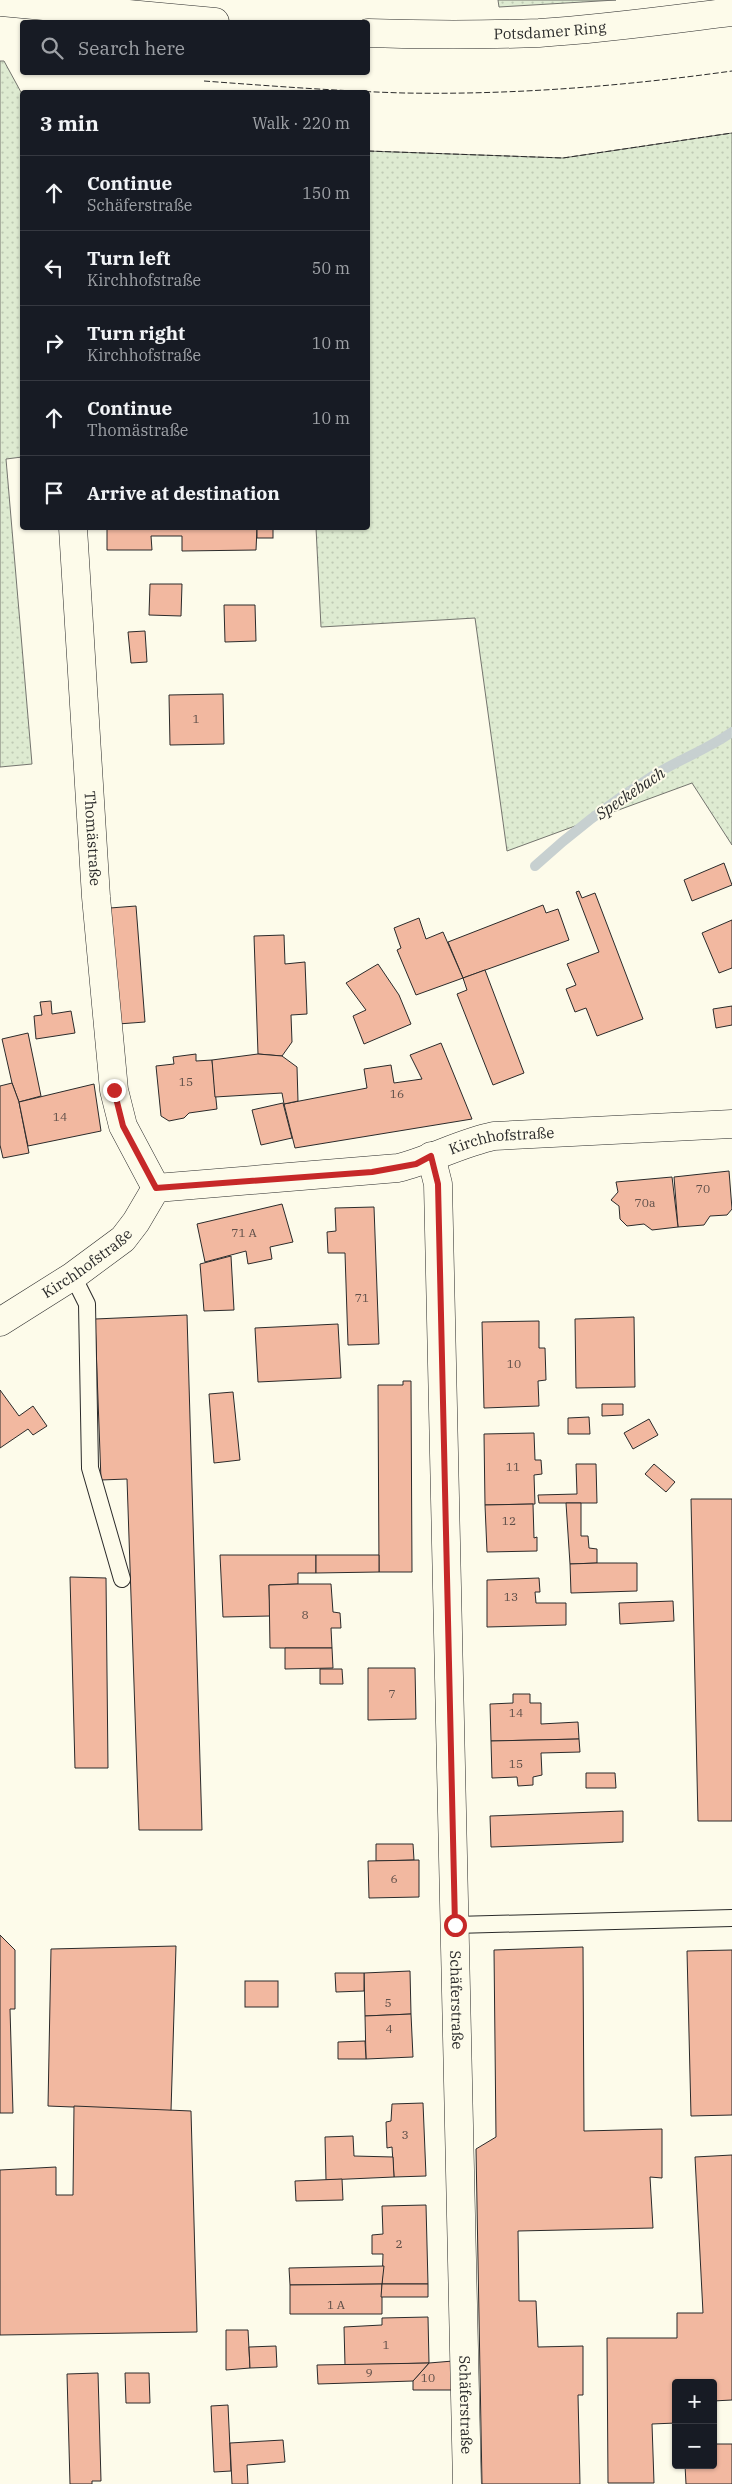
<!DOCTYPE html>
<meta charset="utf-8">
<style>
:root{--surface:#171b24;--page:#242831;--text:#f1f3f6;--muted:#9ea1a6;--line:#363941}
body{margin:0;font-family:"IBM Plex Serif",serif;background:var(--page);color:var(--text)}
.controls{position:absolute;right:15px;bottom:15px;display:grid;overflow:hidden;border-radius:5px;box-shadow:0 1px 4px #0004}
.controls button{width:45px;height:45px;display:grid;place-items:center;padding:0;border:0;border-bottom:1px solid var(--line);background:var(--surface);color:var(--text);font:25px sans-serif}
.stop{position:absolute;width:15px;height:15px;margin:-11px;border:4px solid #c62828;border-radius:50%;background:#fff}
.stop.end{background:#c62828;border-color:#fff;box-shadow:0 1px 5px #0008}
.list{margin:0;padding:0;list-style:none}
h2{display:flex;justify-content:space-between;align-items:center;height:65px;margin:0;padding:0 20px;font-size:21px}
h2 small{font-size:16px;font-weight:400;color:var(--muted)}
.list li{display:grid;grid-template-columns:32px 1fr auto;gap:15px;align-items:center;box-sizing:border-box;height:75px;padding:0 20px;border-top:1px solid var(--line)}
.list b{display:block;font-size:19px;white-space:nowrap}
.list p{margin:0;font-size:16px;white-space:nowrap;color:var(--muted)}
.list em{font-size:16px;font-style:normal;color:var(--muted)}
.icon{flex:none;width:28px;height:28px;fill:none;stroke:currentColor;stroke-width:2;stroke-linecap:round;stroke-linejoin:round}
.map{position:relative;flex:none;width:732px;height:2484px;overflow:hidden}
.search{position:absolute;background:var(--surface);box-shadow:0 1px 4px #0004;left:20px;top:20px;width:350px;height:55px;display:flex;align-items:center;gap:12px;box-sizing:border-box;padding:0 18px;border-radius:5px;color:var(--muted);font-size:19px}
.panel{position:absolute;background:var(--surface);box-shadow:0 1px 4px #0004;left:20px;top:90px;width:350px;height:440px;border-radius:5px}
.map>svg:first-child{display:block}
.grass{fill:url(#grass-dots);stroke:#74746e}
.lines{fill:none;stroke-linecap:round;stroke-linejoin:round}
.stream{stroke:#c7d0d0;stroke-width:10}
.building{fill:#f2b8a0;stroke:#2b2b2b}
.service-casing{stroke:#2b2b2b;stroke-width:18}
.minor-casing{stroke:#2b2b2b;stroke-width:29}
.primary-casing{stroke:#2b2b2b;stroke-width:29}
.service{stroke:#fdfbea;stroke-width:16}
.minor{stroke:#fdfbea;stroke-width:28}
.primary{stroke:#fdfbea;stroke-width:28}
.fence{stroke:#2b2b2b;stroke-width:1;stroke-dasharray:6 2.5;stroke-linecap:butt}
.route{stroke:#c62828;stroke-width:6}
.labels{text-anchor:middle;stroke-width:4;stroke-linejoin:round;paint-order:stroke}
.number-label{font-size:12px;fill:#5d4e48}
.street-label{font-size:15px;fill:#2b2b2b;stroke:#fdfbea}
.water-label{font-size:16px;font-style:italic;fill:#2b2b2b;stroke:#fdfbea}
</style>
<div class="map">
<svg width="732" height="2484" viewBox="0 0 732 2484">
<defs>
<pattern id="grass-dots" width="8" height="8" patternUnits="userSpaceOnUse" patternTransform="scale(1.25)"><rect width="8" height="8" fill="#deebd1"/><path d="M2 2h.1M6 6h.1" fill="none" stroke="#bfcab4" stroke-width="1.8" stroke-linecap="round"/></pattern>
</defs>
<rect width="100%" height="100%" fill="#fdfbea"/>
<g class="grass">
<path d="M498,0H616L499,7Z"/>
<path d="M0,61H4L22,94V457L6,459L32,764L0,767Z"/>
<path d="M732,133V845L692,783L507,851L475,618L321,627L316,528H368V151L563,158Z"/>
</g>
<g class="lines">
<path class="stream" d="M535,866C571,833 610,803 651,777C677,760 707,750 732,732"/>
</g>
<g class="building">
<path d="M107,528H257L256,550L182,551V536H151L152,550H107Z"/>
<rect x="257" y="528" width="16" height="10"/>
<path d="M150,584H182L181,616L149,615Z"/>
<path d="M224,605H255L256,641L225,642Z"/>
<path d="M145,631L147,662L131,663L128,632Z"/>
<path d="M223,694L224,744L170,745L169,695Z"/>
<path d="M724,863L732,885L692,901L684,880Z"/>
<path d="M579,891L582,898L595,893L643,1019L597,1036L586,1008L575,1012L566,989L576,985L567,964L599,952L576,892Z"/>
<path d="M543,905L546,913L558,909L569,940L463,978L448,942Z"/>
<path d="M136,906L145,1022L118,1024L110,908Z"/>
<path d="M419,918L426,939L443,932L463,978L416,995L397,950L401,948L394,928Z"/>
<path d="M732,920V968L719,973L702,933Z"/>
<path d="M284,935L285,964L305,962L307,1014L291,1015L292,1042L282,1056L258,1054L254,936Z"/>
<path d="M378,964L399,995L411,1024L364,1044L353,1016L366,1010L346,983Z"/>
<path d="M485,970L524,1073L493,1085L457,994L467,990L463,978Z"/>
<path d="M51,1001L52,1014L71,1011L75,1033L36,1039L34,1016L42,1015L40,1002Z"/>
<path d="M732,1006V1025L716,1028L713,1009Z"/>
<path d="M28,1033L41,1096L19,1102L12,1083L2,1039Z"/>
<path d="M441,1043L472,1119L295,1148L284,1104L367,1088L364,1069L391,1065L394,1083L422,1079L410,1055Z"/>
<path d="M196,1054V1061L212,1060L217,1109L189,1113L184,1118L169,1121L161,1116L156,1066L174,1064L173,1057Z"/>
<path d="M258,1054L282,1056L297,1067L298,1101L284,1104L282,1093L215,1097L212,1060Z"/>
<path d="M12,1083L19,1102L29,1153L3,1158L0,1145V1086Z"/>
<path d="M94,1084L101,1131L28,1146L19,1102Z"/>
<path d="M283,1103L292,1138L261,1145L252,1110Z"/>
<path d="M729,1171L732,1209L727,1215L710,1216L704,1225L678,1227L674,1177Z"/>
<path d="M672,1177L678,1227L652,1230L644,1224L627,1226L620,1219L619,1206L611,1200L618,1192L616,1182Z"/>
<path d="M282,1204L293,1242L270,1247L272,1259L248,1264L246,1251L205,1262L197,1224Z"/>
<path d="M374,1207L379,1344L348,1345L345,1253H328L327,1232L336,1231L335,1208Z"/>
<path d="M231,1256L234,1310L204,1311L200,1264Z"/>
<path d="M187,1315L202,1830H139L127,1479L101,1480L95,1319Z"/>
<path d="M634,1317L635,1387L576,1388L575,1319Z"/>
<path d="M539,1321V1348H545L546,1380L538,1381L539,1406L484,1408L482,1322Z"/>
<path d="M338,1324L341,1378L258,1382L255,1328Z"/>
<path d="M403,1381H411L412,1572H379L378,1385H403Z"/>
<path d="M0,1390L19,1416L33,1406L47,1426L33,1435L28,1429L0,1448Z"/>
<path d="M233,1392L240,1460L214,1463L209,1394Z"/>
<path d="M602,1404H623V1415L602,1416Z"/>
<path d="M589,1417L590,1434H568V1418Z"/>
<path d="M649,1419L658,1435L633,1449L624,1433Z"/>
<path d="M534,1433L535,1460H541L542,1474L534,1475L535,1504L485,1505L484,1434Z"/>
<path d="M576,1464H596L597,1503H539L538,1495L577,1494Z"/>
<path d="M654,1464L675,1482L666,1492L645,1474Z"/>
<path d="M691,1499H732V1821H698Z"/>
<path d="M566,1503H581V1536H588L589,1548L597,1549V1563L570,1564Z"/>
<path d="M533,1504L534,1538L537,1537V1551L487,1552L485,1505Z"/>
<path d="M220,1555H316V1573H298V1584L269,1585L270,1616L223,1617Z"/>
<path d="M316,1555H379V1572L316,1573Z"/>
<path d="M597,1563H637V1591L571,1593L570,1564Z"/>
<path d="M70,1577L106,1578L108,1768H75Z"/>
<path d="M539,1578L540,1592H535L536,1603H566V1625L487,1627V1580Z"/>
<path d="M298,1584H331L333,1612L340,1613L341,1628H331L332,1648H270L269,1585Z"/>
<path d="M673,1601L674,1621L620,1624L619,1603Z"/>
<path d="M285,1648H332L333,1668L285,1669Z"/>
<path d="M368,1668H415L416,1719L368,1720Z"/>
<path d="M320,1669H342L343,1684H320Z"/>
<path d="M513,1694H530V1703H541V1724L578,1722L579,1739L491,1741L490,1704L513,1703Z"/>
<path d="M579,1739L580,1752L541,1753L542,1775L533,1777V1785L518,1786L517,1777L492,1778L491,1741Z"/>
<path d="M586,1773H615L616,1788H586Z"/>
<path d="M623,1811V1842L491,1847L490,1816Z"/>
<path d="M376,1844H413L414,1860L376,1861Z"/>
<path d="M419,1860V1897L369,1898L368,1861Z"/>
<path d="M0,1935L15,1950V2009H10L13,2113H0Z"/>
<path d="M176,1946L171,2111L48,2106L51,1949Z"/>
<path d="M583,1947L584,2131L662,2129V2178L650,2177L653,2228L518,2231L519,2301H536L538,2347L583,2346V2395H578L580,2484H482L476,2149L496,2137L494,1950Z"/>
<path d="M732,1950V2115L691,2116L687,1951Z"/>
<path d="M410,1971L411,2014L365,2016L364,1973Z"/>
<path d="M335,1973H364V1991L336,1992Z"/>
<rect x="245" y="1981" width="33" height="26"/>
<path d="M411,2014L413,2057L366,2059L365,2016Z"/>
<path d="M365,2041L366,2059H338V2042Z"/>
<path d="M423,2103L426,2176L394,2177L392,2147L387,2148L386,2122L391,2121L392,2104Z"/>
<path d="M74,2106L191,2111L197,2332L0,2335V2170L56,2167V2195H73Z"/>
<path d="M353,2136L354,2156L393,2157L394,2177L326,2180L325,2137Z"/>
<path d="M732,2155V2400L713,2401V2383H676V2423L652,2424L654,2483H608L607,2338H677V2313H703L695,2157Z"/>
<path d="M342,2179L343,2200L296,2201L295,2181Z"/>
<path d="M426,2205L428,2284H382L383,2254H372V2235L383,2234L382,2206Z"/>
<path d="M384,2266L382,2284L290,2285L289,2268Z"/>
<path d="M382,2284V2314H290V2285Z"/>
<path d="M382,2284H428V2297H381Z"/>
<path d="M428,2317L429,2363L345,2365L344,2327L382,2325V2318Z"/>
<path d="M226,2330H248L250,2368L226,2370Z"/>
<path d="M276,2346L277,2367L250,2368L249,2347Z"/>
<path d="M453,2361V2390H413V2381L429,2363Z"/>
<path d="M429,2363L413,2381L318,2384L317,2365Z"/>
<path d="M98,2373L101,2481H92V2484H70L67,2374Z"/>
<path d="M125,2373H149L150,2403H126Z"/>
<path d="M228,2405L231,2471L214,2472L211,2406Z"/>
<path d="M283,2440L285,2462L247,2465L248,2484H232L230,2443Z"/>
<path d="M713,2444H732V2484H686L685,2465H713Z"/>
</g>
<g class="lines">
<defs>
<g id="service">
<path d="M73,1276L87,1304L90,1468L122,1579"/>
<path d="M455,1925L732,1918"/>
</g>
<g id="minor">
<path id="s1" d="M73,528L96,897L114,1090L123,1126L156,1188"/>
<path id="s2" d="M431,1156L438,1184L467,2484"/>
<path id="s3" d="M156,1188L398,1168C431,1160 460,1143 494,1136L732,1124"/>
<path id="s4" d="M0,1322L73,1276L123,1239L136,1222L156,1188"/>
</g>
<g id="primary">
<path d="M0,2L215,22"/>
<path id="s5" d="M368,33C425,35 482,35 539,33C604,29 668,20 732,12"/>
</g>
</defs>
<use href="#service" class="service-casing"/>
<use href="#minor" class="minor-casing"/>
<use href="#primary" class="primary-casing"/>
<use href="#service" class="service"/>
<use href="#minor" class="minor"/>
<use href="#primary" class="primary"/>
<g class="fence">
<path d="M204,81C271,86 337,91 404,93C514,95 624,86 732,71"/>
<path d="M368,151L563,158L732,133"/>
</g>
</g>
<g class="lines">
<path class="route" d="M114,1090L123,1126L156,1188L372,1172L416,1164L431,1156L438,1184L455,1925"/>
</g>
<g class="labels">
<g class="number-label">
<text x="196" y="723">1</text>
<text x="186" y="1086">15</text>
<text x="397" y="1098">16</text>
<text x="60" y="1121">14</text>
<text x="703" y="1193">70</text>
<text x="645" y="1207">70a</text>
<text x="244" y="1237">71 A</text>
<text x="362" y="1302">71</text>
<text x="514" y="1368">10</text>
<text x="513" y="1471">11</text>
<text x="509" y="1525">12</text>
<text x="511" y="1601">13</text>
<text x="305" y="1619">8</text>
<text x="392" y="1698">7</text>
<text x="516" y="1717">14</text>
<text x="516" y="1768">15</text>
<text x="394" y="1883">6</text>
<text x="388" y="2007">5</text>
<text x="389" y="2033">4</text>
<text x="405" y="2139">3</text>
<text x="399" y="2248">2</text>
<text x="336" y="2309">1 A</text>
<text x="386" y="2349">1</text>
<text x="369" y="2377">9</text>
<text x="428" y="2382">10</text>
</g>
<g class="street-label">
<text dy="5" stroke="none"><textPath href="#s5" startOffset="182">Potsdamer Ring</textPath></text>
<text dy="5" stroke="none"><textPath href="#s1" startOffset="311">Thomästraße</textPath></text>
<text dy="5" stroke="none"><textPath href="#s3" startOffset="351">Kirchhofstraße</textPath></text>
<text dy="5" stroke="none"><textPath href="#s4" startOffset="105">Kirchhofstraße</textPath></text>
<text dy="5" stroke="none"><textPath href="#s2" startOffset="845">Schäferstraße</textPath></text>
<text dy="5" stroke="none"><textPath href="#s2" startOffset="1250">Schäferstraße</textPath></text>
</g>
<g class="water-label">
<text transform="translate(630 793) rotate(-34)" y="6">Speckebach</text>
</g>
</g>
</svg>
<div class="controls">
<button>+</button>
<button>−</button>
</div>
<div class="stop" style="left:455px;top:1925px"></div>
<div class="stop end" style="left:114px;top:1090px"></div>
<div class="search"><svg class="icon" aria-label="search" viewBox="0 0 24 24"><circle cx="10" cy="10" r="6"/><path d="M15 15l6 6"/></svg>Search here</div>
<section class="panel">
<h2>3 min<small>Walk · 220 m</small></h2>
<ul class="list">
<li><svg class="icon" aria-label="ahead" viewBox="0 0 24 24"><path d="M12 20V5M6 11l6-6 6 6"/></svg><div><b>Continue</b><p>Schäferstraße</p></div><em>150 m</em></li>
<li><svg class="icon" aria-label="left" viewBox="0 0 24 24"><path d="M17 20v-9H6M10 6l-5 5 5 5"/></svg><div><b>Turn left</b><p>Kirchhofstraße</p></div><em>50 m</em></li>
<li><svg class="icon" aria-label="right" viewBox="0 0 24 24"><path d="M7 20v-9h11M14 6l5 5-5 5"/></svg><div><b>Turn right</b><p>Kirchhofstraße</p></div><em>10 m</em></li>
<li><svg class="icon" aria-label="ahead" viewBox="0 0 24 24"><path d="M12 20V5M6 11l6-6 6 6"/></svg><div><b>Continue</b><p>Thomästraße</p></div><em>10 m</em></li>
<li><svg class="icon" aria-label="arrive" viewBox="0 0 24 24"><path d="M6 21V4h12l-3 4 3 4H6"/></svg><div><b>Arrive at destination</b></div></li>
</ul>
</section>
</div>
